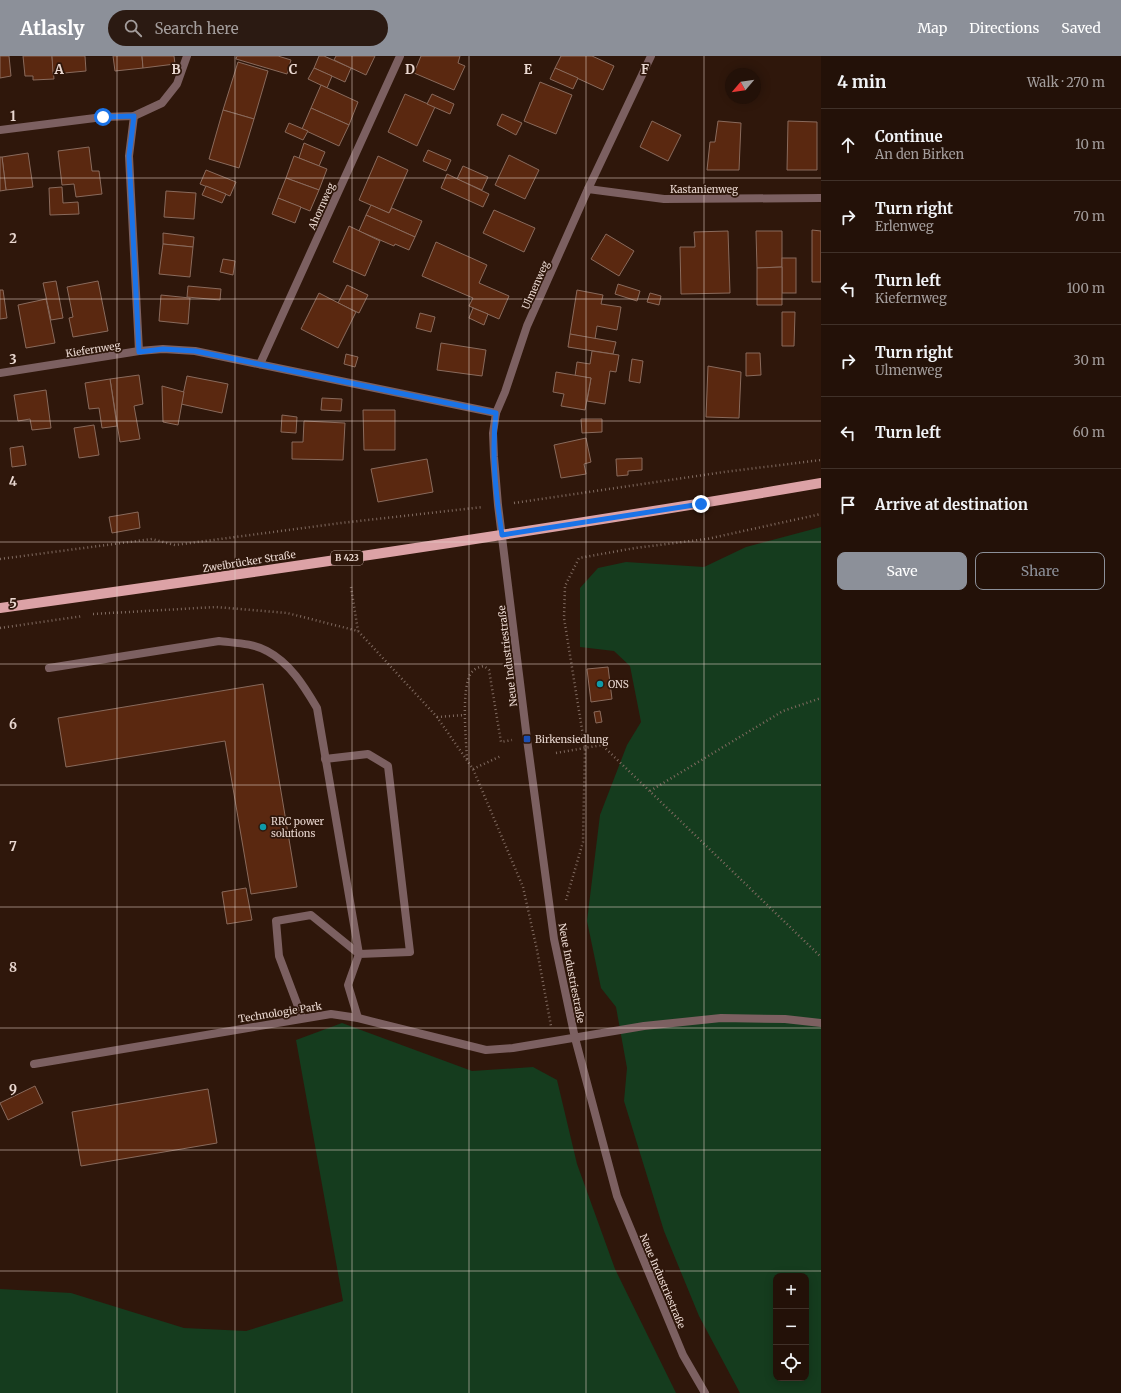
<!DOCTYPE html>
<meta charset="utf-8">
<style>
:root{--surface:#231108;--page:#2b1a12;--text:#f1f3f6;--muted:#a39d9c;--line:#403129;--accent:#8c9099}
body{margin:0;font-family:Merriweather,serif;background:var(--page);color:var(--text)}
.controls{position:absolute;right:12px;bottom:12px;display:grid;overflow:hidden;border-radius:8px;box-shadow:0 2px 10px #0003}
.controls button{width:36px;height:36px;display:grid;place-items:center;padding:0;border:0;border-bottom:1px solid var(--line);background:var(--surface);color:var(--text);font:20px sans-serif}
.compass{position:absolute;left:725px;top:12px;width:36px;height:36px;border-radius:50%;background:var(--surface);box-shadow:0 2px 10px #0003;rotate:241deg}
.stop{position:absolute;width:12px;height:12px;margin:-9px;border:3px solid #1a73e8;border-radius:50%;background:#fff}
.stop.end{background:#1a73e8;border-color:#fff;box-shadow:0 1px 4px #0008}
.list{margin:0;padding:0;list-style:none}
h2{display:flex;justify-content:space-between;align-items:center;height:52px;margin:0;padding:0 16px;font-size:17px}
h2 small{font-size:13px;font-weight:400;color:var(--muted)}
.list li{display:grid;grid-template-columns:26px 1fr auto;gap:12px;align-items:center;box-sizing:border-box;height:72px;padding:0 16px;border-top:1px solid var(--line)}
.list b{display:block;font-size:15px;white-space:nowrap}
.list p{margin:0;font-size:13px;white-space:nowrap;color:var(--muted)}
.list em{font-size:13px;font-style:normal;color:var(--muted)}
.actions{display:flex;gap:8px;padding:12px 16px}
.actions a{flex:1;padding:9px 0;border:1px solid var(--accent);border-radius:8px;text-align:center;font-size:14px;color:var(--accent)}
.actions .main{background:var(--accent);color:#fff}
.icon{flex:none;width:22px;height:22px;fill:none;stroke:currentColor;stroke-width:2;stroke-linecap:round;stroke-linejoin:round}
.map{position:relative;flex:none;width:821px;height:1337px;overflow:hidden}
header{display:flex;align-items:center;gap:24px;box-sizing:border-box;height:56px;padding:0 20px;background:var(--accent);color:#fff}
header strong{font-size:19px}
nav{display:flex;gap:22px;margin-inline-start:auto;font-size:14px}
.search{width:280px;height:36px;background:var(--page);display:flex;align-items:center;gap:10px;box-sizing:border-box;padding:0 14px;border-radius:22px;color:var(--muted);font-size:15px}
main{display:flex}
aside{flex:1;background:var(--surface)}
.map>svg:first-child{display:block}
.green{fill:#153c1e;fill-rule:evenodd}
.building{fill:#5a2810;stroke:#896a5c}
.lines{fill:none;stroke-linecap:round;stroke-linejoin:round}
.path{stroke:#806b61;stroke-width:2.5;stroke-dasharray:1 3;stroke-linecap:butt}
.lane{stroke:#7c6061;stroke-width:8}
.street{stroke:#7c6061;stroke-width:8}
.primary{stroke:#dca2a6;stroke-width:10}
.route{stroke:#1a73e8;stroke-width:5}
.grid{fill:none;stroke:#ead8d1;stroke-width:1;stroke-opacity:0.55}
.culture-dot{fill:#0f9aa8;stroke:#2f170b;stroke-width:1.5}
.transit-dot{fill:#1a4fb4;stroke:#2f170b;stroke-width:1.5}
.labels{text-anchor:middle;stroke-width:3.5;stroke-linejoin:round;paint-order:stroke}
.shield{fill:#2f170b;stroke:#b29e96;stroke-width:1}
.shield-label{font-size:9px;font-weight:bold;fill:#ead8d1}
.street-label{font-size:10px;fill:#ead8d1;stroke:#2f170b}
.poi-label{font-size:10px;fill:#ead8d1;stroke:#2f170b;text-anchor:start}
.grid-label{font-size:13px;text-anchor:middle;font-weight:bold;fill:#ead8d1;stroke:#2f170b;stroke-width:3.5;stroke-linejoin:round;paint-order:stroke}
</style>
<header>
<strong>Atlasly</strong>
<div class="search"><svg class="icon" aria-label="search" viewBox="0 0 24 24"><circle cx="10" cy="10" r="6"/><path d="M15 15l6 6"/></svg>Search here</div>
<nav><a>Map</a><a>Directions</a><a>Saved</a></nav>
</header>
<main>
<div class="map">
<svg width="821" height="1337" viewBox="0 0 821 1337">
<rect width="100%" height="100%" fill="#2f170b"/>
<g class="green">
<path d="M821,471V1337H740L699,1260L664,1175L624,1045L627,1012L616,951L601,932L587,865L600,759L627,689L641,666L630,610L614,595L580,591V532L598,512L626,506L704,511L746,491ZM776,1220H806V1322H776Z"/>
<path d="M342,967L472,1015L533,1011L557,1024L577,1108L615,1213L676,1337H0V1233L71,1237L184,1272L246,1275L343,1245L296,984Z"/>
</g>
<g class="building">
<path d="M0,0H9L11,20L0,22Z"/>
<path d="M23,0H52L54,23L33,24V20H25Z"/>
<path d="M52,0H85L86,15L53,18Z"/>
<path d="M113,0H142L143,12L115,15Z"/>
<path d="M142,0H174L175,8L143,12Z"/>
<path d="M237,0H278L291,4L287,18L236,3Z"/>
<path d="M319,0H324L351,12L345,26L314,12Z"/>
<path d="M336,0H375L366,19L334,4Z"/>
<path d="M421,0H460L458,7L465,10L454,34L414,17Z"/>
<path d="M561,0H592L614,10L603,34L555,12Z"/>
<path d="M238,6L268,15L254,63L223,54Z"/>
<path d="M314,12L332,20L327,32L308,23Z"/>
<path d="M555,12L578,22L573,33L550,23Z"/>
<path d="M540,26L572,39L556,78L524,65Z"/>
<path d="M321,29L358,46L349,69L311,52Z"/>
<path d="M405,38L435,51L417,90L388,76Z"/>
<path d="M432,38L454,48L450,58L427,48Z"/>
<path d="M311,52L349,69L339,90L302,73Z"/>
<path d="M223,54L254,63L239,112L209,103Z"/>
<path d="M502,58L522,67L516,79L497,69Z"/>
<path d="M652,65L681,79L668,105L640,91Z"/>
<path d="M718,65L741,67L739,114H707L710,86H715Z"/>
<path d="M788,65L817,66V114H787Z"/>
<path d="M289,67L308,75L303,84L285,76Z"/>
<path d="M304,87L325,96L319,110L299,102Z"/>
<path d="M89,91L92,115H99L102,138L76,141L74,128L62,129L58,95Z"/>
<path d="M428,94L451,104L446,115L423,105Z"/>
<path d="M28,97L33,131L6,134L2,101Z"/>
<path d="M509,99L539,114L525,143L495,129Z"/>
<path d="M294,100L327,113L319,134L286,122Z"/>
<path d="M378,100L408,114L389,157L359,144Z"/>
<path d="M0,101H2L6,134L0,135Z"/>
<path d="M463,110L488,121L482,134L457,123Z"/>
<path d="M206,114L236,126L230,140L200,128Z"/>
<path d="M447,118L489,138L483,151L441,132Z"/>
<path d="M286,122L319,134L310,155L278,142Z"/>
<path d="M206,130L226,138L222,147L202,139Z"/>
<path d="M62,131L63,147L78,146L79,158L50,159L49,132Z"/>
<path d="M166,135L196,137L194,163L164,161Z"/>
<path d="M278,142L301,151L295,167L272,158Z"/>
<path d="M371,149L389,157L392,152L422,165L415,181L366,159Z"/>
<path d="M494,154L535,172L524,196L483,177Z"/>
<path d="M366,159L415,181L409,194L395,188L394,190L359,175Z"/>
<path d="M349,170L380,185L365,220L333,206Z"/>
<path d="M812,174L821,175V226H812Z"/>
<path d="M728,175L730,237L681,238L680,191H695L694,176Z"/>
<path d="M756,175H782V211L757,212Z"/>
<path d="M163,177L194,181L193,191L163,188Z"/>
<path d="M606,178L634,195L619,220L591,203Z"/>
<path d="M436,186L487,209L479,227L509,240L499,263L469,250L473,242L422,220Z"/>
<path d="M163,188L193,191L190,221L159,218Z"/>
<rect x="782" y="202" width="14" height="35"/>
<path d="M223,203L235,205L233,219L220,216Z"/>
<path d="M782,211V249H757V212Z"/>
<path d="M56,225L63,262L51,264L43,227Z"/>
<path d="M98,225L108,275L73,281L69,262L73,261L67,231Z"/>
<path d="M618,228L640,235L637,245L615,238Z"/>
<path d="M347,229L368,239L359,257L338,247Z"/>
<path d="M188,230L221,233L220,244L187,241Z"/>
<path d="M0,234H3L7,262L0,263Z"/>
<path d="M577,234L603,239L601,248L621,251L617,274L597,270L595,283L570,278Z"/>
<path d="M319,237L356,256L338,292L301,273Z"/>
<path d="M650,237L661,240L659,249L647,246Z"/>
<path d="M161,239L190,242L188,268L159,265Z"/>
<path d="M46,243L55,287L26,292L18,249Z"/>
<path d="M473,252L488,258L484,269L469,262Z"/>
<path d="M782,256H795L794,290H782Z"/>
<path d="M420,257L435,261L431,276L416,272Z"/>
<path d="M570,278L616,286L613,298L568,291Z"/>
<path d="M441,287L486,294L482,320L437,314Z"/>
<path d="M592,295L619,299L616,316L610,315L605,348L587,345L591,322L575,320L577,306L590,308Z"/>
<path d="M746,297H760L761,319L746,320Z"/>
<path d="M346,298L358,301L355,311L344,308Z"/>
<path d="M632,303L643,305L640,327L629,325Z"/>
<path d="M708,310L741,316L739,362L706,361Z"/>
<path d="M556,316L591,322L585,354L561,350L564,338L553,336Z"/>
<path d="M139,319L143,348L134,350L140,383L120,386L110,323Z"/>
<path d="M187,320L228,328L222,357L181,348Z"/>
<path d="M110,323L117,370L102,372L99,352L89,353L85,327Z"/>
<path d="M162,330L184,336L178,369L163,366Z"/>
<path d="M46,334L51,372L32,374L30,363L18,365L14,339Z"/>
<path d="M322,342L342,343L341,355L321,354Z"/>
<path d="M363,354H395V394H364Z"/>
<path d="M282,359L297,361L296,377L281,376Z"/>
<path d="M581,363H602V376L582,377Z"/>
<path d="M304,365L345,367L343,404L292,403V386H303Z"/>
<path d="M94,369L99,399L79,402L74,372Z"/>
<path d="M586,382L591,406L584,408L586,418L561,422L554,389Z"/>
<path d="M23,390L26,409L12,411L10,392Z"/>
<path d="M642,402V414L628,415V419L617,420L616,403Z"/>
<path d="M427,403L433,436L378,446L371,413Z"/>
<path d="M138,456L140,472L112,477L109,461Z"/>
<path d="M608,611L612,643L591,646L587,613Z"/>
<path d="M263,628L297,831L251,838L225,685L66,711L58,662Z"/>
<path d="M600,655L602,666L596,667L594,656Z"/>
<path d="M246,832L252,864L227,868L222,836Z"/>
<path d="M35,1030L43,1047L8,1064L0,1047Z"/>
<path d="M208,1033L217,1087L81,1110L72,1056Z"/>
</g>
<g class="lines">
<g class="path">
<path d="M514,447L724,416L821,404"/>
<path d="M0,503L152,483L175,489L341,467L483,451"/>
<path d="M351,531L358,575"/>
<path d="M93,558L216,551L287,557L358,575L437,661L473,713L523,831L537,894L551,970"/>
<path d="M0,572L83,560"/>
<path d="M437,661L465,659"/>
<path d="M556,697L602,689L821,901"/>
<path d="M467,703C466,684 461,632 471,617C475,612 479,611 484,610L489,614L501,686L512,684"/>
<path d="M473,713L501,700"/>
<path d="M650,735L783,655L821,642"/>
<path d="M566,844L583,786L585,692L564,562L565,530L579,502L635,492L707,483L821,458"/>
</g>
<g class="lane">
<path d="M49,612L219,585C234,587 253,587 267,595C290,607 304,630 317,652L359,898"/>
<path d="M325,703L368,698L388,710L410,896L359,898L348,929L358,962"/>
<path d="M302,961L279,900L276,865L311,859L359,898"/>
</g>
<g class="street">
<path d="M651,0L588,133L527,270L505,336L496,357L493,377L494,401L498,449L527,683L554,883L575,982L617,1140L683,1299L705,1337"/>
<path d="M134,60L129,100L139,295"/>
<path d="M0,74L103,61L134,60L162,47L177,28L187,0"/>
<path d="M588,133L664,143L821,142"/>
<path d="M260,308L400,0"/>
<path d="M0,317L139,295L163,293L195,295L496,357"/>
<path d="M34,1008L331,958L358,962L486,994L513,992L644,970L721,962L785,963L821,967"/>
</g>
<path class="primary" d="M0,552C274,514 548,474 821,427"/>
</g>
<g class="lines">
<path class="route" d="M103,61L134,60L129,100L139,296L163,293L195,295L496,357C491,398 496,439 502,479L701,448"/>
</g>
<path class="grid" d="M117,0V1337M235,0V1337M352,0V1337M469,0V1337M586,0V1337M704,0V1337M0,122H821M0,243H821M0,365H821M0,486H821M0,608H821M0,729H821M0,851H821M0,972H821M0,1094H821M0,1215H821"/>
<g class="culture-dot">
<circle cx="600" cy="628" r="4"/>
<circle cx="263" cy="771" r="4"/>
</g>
<rect class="transit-dot" x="523" y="679" width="8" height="8" rx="2"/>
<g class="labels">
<rect class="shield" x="331" y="495" width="32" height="14" rx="3"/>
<g class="shield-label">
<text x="347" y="505">B 423</text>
</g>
<g class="street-label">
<text x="704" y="137">Kastanienweg</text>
<text transform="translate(321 150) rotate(-66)" y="4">Ahornweg</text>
<text transform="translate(535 229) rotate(-66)" y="4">Ulmenweg</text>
<text transform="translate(93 293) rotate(-9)" y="4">Kiefernweg</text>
<text transform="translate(249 505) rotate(-9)" y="4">Zweibrücker Straße</text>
<text transform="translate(507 600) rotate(-97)" y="4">Neue Industriestraße</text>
<text transform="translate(572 917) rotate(79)" y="4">Neue Industriestraße</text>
<text transform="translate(280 956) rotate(-9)" y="4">Technologie Park</text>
<text transform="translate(663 1225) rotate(67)" y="4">Neue Industriestraße</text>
</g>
<g class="poi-label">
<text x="608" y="632">ONS</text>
<text x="535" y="687">Birkensiedlung</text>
<text x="271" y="769">RRC power<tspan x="271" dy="12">solutions</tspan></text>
</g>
</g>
<g class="grid-label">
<text x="59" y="18">A</text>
<text x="176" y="18">B</text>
<text x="293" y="18">C</text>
<text x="410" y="18">D</text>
<text x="528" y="18">E</text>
<text x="645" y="18">F</text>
<text x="13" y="65">1</text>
<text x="13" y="187">2</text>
<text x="13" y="308">3</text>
<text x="13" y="430">4</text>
<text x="13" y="552">5</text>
<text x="13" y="673">6</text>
<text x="13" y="795">7</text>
<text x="13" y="916">8</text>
<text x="13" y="1038">9</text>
</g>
</svg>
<div class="controls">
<button>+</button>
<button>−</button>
<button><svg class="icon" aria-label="locate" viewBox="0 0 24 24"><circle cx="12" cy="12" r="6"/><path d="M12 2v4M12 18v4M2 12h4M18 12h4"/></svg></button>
</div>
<svg class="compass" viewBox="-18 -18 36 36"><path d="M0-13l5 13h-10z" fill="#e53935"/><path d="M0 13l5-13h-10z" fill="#a39d9c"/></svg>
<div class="stop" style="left:103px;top:61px"></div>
<div class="stop end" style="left:701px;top:448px"></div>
</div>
<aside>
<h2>4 min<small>Walk · 270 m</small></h2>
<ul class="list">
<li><svg class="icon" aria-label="ahead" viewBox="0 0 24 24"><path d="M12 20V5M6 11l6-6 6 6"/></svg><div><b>Continue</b><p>An den Birken</p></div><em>10 m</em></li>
<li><svg class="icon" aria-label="right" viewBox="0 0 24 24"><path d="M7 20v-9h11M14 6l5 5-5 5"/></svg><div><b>Turn right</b><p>Erlenweg</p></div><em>70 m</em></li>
<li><svg class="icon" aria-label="left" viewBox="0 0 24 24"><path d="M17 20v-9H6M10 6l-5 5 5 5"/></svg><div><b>Turn left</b><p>Kiefernweg</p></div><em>100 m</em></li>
<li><svg class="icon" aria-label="right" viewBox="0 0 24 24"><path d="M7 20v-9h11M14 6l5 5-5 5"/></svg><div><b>Turn right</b><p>Ulmenweg</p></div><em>30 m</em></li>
<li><svg class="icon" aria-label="left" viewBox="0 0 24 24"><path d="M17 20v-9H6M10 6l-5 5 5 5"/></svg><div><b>Turn left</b></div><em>60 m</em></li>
<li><svg class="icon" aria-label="arrive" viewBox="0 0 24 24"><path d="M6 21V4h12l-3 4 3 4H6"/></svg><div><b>Arrive at destination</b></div></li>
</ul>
<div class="actions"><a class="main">Save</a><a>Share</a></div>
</aside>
</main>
